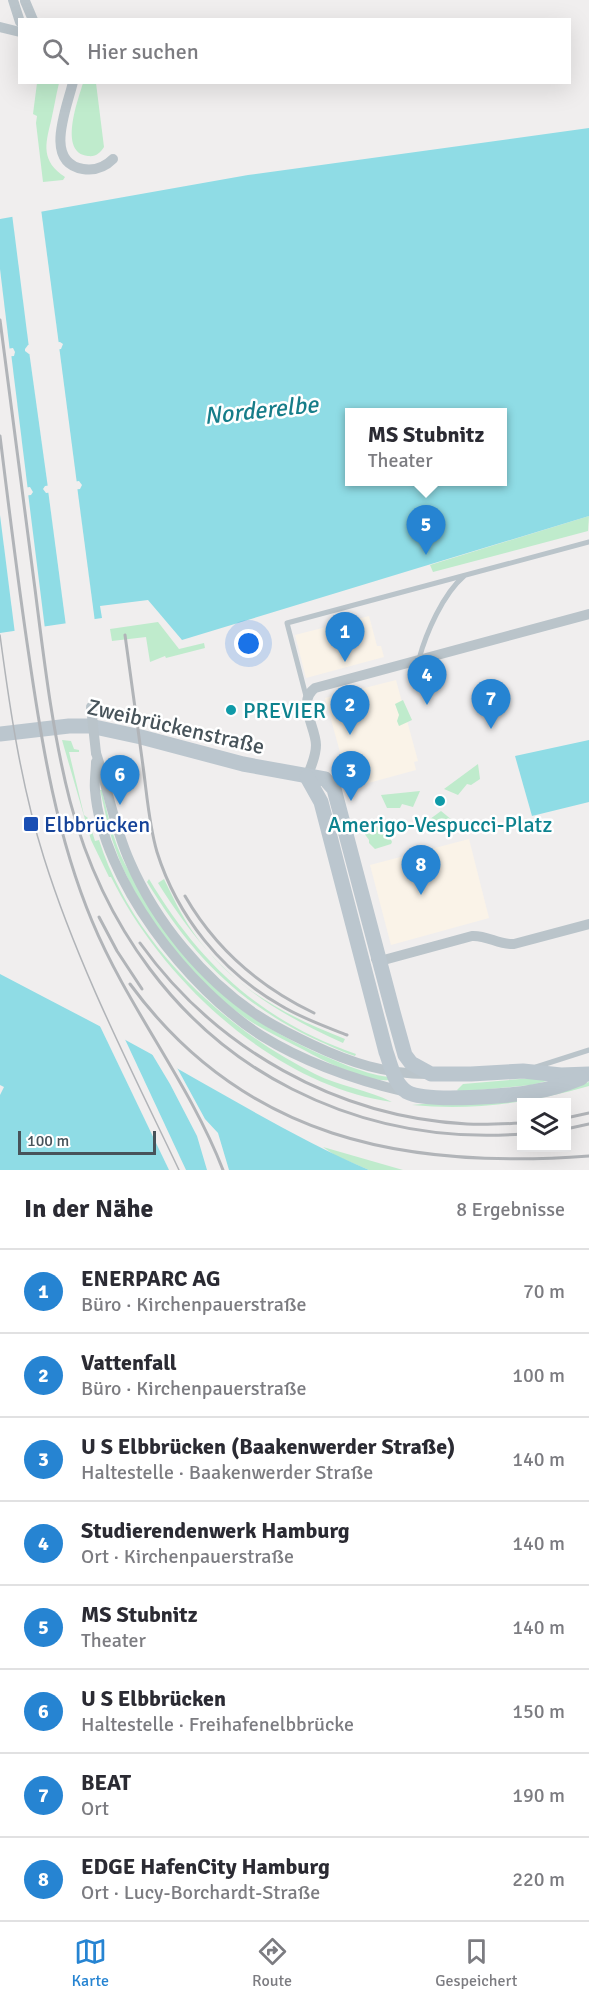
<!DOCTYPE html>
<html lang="de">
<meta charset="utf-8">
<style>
:root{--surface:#fff;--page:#f2f2f3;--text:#2b2b33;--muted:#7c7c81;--line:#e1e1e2;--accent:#2684d2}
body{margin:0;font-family:Signika,sans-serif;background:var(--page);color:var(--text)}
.controls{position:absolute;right:18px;bottom:18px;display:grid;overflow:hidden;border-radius:0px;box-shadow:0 6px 24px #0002}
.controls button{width:54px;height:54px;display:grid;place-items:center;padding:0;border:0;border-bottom:2px solid var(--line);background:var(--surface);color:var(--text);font:30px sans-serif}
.scale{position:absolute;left:18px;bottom:15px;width:138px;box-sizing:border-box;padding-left:6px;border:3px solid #47535a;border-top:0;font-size:16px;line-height:21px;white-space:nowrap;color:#47535a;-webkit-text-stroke:4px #fff;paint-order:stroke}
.you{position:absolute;left:249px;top:644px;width:21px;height:21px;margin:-15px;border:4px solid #fff;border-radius:50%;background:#1a73e8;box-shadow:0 0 0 9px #1a73e833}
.badge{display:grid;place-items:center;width:39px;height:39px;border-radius:50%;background:var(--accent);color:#fff;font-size:20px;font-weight:700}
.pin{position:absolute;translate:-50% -50px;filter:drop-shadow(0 2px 3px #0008)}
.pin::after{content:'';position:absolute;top:32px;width:21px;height:18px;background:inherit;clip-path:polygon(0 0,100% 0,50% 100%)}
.popup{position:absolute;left:345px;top:408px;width:162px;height:78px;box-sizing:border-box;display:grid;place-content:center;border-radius:0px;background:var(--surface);filter:drop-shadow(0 2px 4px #0005);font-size:20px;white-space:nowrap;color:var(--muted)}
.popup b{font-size:22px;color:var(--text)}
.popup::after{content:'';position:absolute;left:50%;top:100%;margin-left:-12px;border:12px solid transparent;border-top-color:var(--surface)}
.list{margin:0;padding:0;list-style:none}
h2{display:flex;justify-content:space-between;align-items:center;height:78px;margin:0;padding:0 24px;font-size:26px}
h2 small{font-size:20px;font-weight:400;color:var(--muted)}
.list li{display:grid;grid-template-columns:39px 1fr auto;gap:18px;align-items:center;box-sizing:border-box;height:84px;padding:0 24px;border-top:2px solid var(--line)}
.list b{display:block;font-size:22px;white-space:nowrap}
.list p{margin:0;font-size:20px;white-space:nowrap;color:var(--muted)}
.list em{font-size:20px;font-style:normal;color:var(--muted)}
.icon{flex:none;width:33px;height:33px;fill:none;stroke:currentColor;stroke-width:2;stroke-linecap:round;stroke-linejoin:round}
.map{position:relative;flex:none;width:589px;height:1170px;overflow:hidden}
.search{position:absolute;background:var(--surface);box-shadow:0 6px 24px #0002;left:18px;right:18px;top:18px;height:66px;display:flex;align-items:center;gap:15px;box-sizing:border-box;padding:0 21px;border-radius:0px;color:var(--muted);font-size:22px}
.sheet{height:750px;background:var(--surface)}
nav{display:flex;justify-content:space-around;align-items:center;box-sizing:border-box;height:84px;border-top:2px solid var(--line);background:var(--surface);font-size:16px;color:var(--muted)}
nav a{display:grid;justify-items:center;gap:3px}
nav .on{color:var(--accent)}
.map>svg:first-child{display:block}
.commercial{fill:#faf3e8}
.green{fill:#bfebcc}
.water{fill:#8fdce5;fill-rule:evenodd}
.pier{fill:#f0eeee}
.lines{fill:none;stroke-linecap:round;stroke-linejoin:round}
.service{stroke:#bac4ca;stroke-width:5}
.minor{stroke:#bac4ca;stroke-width:10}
.secondary{stroke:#bbc6ce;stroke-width:15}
.tram{stroke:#b1b4b8;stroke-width:1.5}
.rail{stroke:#b1b4b8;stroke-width:3}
.minor-bridge{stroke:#bac4ca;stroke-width:10}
.culture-dot{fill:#0f9aa8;stroke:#fff;stroke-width:2}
.transit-dot{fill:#1a4fb4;stroke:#fff;stroke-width:2}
.labels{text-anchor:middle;stroke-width:5;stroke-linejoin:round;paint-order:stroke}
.culture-label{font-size:22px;fill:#0d838f;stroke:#fff;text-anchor:start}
.street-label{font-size:22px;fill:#47535a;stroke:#fff}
.transit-label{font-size:22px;fill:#164399;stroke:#fff;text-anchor:start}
.water-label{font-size:24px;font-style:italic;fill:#167d89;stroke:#fff}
</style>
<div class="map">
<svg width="589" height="1170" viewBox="0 0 589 1170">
<rect width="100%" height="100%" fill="#f0eeee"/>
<g class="commercial">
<path d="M369,616L377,646H381L384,657L306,678L295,635Z"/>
<path d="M396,680L418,761L414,762L416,770L350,788L325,698Z"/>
<path d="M469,839L489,918L391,945L370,865Z"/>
</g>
<g class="green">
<path d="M37,83H59C56,95 54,108 51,121C45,145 41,161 65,177L63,180L43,182L36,123L37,116L33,114Z"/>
<path d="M83,83H96L104,147C100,153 96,157 88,156C58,153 78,100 83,83Z"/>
<path d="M589,516L588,531L433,572L430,565Z"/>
<path d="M158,622L179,649L204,643L205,648L166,658L165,656L150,662L146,637L112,641L110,629Z"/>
<path d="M403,700L412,720L399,726L397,721L399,715L395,704Z"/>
<path d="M62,740L71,741L74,749L79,750V752H69L84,815L88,818L95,841L99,840C131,941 222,1028 315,1074C339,1086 368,1090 392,1102C273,1085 162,980 111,877H109L91,840Z"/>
<path d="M478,764L480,779L471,785L467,784L458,795L444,789Z"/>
<path d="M100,790H102C108,815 113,841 125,864C133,878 143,892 151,906C195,977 235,1014 311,1050C336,1061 361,1073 388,1077L389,1080C368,1083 323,1061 304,1050C283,1039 263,1030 244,1017C191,979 136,909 115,848C108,829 105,810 100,790Z"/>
<path d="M420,791L413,807L402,804L400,808H387L381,795Z"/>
<path d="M441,811L452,820L446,824L427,829L426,822Z"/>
<path d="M376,825L381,832L387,831L392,842L391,844L375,849L369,843V840L364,833V830Z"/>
<path d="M149,879C200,964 261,1021 356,1054L355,1056C339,1051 324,1043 308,1036C234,999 190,952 147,882Z"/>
<path d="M164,879C173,897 181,915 193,932C231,987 284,1015 345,1039L343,1043C252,1002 211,967 158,883Z"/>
<path d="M544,1077L559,1078L531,1085L459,1092L457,1090L463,1084Z"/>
<path d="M589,1082V1086C531,1103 473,1111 412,1105L557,1091Z"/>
<path d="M323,1147L403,1170H369L336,1156Z"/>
</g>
<g class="water">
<path d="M589,128V516L182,640L148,600L100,606L102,618L0,633V499L31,495L33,492L30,487L0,491V357L14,356L15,352L13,348L0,350V219L248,175ZM60,342L63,344L61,349L29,354L25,351V349L28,345ZM350,412H502V482H350ZM79,481L82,485L80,489L46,493L43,489L45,486Z"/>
<path d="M589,740V802L532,816L515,756Z"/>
<path d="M0,974C47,999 95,1023 142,1049C218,1090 290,1136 369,1170H0V1095L4,1087L0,1085Z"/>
</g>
<g class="pier">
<path d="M41,209L59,345L29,348L12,214Z"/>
<path d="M0,269L10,352L0,353Z"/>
<path d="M59,346L77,484L48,488L29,351Z"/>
<path d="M11,353L28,491L0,494V354Z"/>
<path d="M77,486L95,622L66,626L48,490Z"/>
<path d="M28,493L45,629L15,634L0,515V496Z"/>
<path d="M98,1022L123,1035L186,1170H169Z"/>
<path d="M149,1049L175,1064L205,1119L218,1133L229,1170H207L197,1136L170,1084Z"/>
</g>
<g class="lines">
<g class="service">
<path d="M419,659C426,633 443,594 464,576"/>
<path d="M306,696L287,623L589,542"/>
<path d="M536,1067L589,1050"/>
</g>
<g class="minor">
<path d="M13,0L20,22"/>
<path d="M25,1L33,20"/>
<path d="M0,27L20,32"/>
<path d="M73,82C67,108 43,162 83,169C95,171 105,167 113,159"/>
<path d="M96,753C108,789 114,827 130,862C156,922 203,979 257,1015C275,1027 294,1036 313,1045C351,1063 386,1074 427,1074"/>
<path d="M96,762C96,771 94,781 95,790C102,880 188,989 262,1036C307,1064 355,1080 406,1092"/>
<path d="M307,777C311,766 316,757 316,745C316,727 296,702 315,688L589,614"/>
<path d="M376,959L380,961L472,936C487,935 499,945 514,944L589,924"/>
</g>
<g class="secondary">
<path d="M0,734L69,726H90L141,737L243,764L325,779L334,789L393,1012L405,1055L411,1063L431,1074H471L523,1071L561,1075L589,1074"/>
<path d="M307,777L321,802L386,1052C391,1065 394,1084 407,1092C427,1103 512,1096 537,1091C552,1089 566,1084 581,1078"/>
</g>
<path class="tram" d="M0,635C10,710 21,785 44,858C78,966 130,1067 179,1170"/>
<g class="rail">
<path d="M0,320C12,410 23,499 35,589C44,659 52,731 70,801C102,923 177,1031 292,1089C363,1125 442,1140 522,1134"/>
<path d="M0,436C9,509 18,583 29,656C42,746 57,837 92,921C128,1008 189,1082 223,1170"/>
<path d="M125,635C131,679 137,723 143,766C147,795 149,825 157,852C177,916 222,972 280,1005C301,1018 324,1026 347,1035"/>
<path d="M185,896C215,948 260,987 314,1013"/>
<path d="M99,917L117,951L142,989"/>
<path d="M140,943C216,1049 337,1117 467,1124C485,1125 503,1124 522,1123"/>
<path d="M130,984C243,1138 403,1170 589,1156"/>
<path d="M566,1118L589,1113"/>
<path d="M566,1129L589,1124"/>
</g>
<path class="minor-bridge" d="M91,707L96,753"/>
</g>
<g class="culture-dot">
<circle cx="231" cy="710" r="6"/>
<circle cx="440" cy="801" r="6"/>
</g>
<rect class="transit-dot" x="23" y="816" width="16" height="16" rx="3"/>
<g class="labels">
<g class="culture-label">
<text x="243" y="718">PREVIER</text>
<text x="440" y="832" text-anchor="middle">Amerigo-Vespucci-Platz</text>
</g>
<g class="street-label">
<text transform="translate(176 726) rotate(13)" y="8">Zweibrückenstraße</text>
</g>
<g class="transit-label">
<text x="44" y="832">Elbbrücken</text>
</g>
<g class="water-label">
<text transform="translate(261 410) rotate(-6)" y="8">Norderelbe</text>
</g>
</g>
</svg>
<div class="controls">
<button><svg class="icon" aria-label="layers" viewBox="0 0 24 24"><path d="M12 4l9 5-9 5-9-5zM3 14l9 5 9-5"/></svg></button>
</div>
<div class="scale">100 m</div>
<div class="you"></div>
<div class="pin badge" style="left:345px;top:662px">1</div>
<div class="pin badge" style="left:350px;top:735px">2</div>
<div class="pin badge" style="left:351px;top:801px">3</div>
<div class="pin badge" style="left:427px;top:705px">4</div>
<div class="pin badge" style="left:426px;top:555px">5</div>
<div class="popup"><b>MS Stubnitz</b>Theater</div>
<div class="pin badge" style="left:120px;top:805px">6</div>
<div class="pin badge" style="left:491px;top:729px">7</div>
<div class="pin badge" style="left:421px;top:895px">8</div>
<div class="search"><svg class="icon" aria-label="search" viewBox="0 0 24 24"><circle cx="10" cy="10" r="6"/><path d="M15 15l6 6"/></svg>Hier suchen</div>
</div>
<section class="sheet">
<h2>In der Nähe<small>8 Ergebnisse</small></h2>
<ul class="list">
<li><span class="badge">1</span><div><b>ENERPARC AG</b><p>Büro · Kirchenpauerstraße</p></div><em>70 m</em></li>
<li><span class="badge">2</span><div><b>Vattenfall</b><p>Büro · Kirchenpauerstraße</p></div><em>100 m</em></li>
<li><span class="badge">3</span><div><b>U S Elbbrücken (Baakenwerder Straße)</b><p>Haltestelle · Baakenwerder Straße</p></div><em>140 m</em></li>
<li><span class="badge">4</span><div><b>Studierendenwerk Hamburg</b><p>Ort · Kirchenpauerstraße</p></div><em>140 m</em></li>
<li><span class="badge">5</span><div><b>MS Stubnitz</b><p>Theater</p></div><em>140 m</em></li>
<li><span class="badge">6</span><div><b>U S Elbbrücken</b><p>Haltestelle · Freihafenelbbrücke</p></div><em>150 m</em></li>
<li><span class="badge">7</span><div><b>BEAT</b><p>Ort</p></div><em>190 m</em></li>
<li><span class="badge">8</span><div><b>EDGE HafenCity Hamburg</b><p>Ort · Lucy-Borchardt-Straße</p></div><em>220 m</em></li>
</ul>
</section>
<nav>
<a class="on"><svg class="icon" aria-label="map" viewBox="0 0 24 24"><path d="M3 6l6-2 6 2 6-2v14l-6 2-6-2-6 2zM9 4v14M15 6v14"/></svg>Karte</a>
<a><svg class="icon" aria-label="directions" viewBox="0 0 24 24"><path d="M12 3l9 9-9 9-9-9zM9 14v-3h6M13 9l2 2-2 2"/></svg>Route</a>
<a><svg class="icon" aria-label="saved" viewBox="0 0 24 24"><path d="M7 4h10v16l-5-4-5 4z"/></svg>Gespeichert</a>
</nav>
